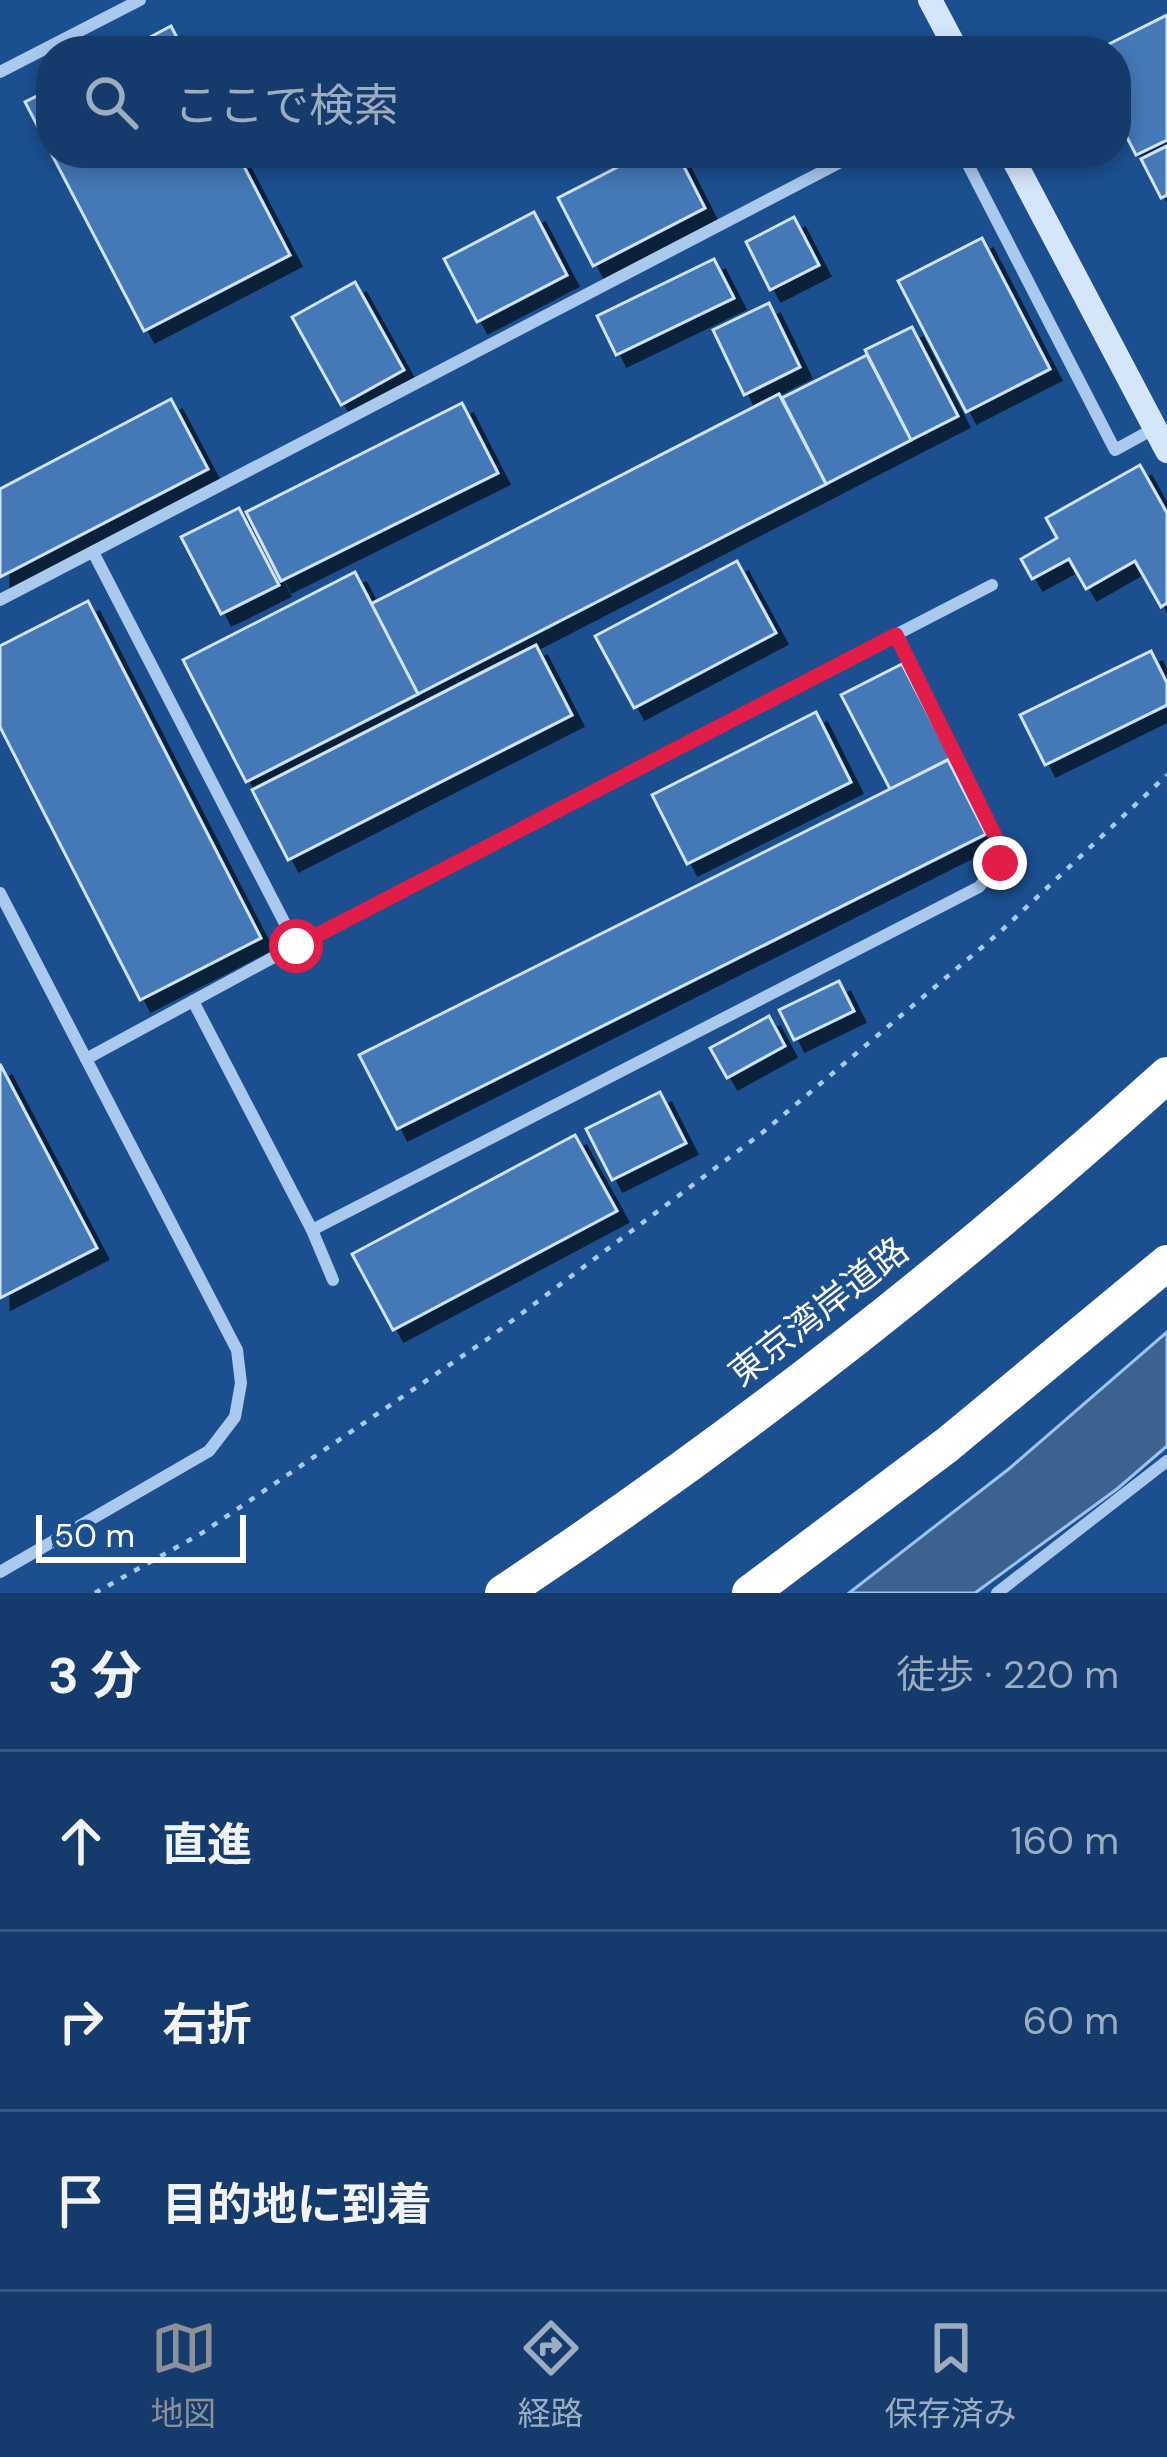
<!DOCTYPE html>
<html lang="ja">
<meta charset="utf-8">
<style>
:root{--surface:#143b6b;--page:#1d4271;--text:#f1f3f6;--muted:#9dadc1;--line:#33557e;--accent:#8c9099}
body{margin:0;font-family:"DM Sans","Noto Sans JP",sans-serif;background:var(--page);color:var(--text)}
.scale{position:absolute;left:36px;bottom:30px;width:210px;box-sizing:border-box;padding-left:12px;border:6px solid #fff;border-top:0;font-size:33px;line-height:42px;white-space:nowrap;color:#fff;-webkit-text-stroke:9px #1b4f8f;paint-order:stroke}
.stop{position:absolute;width:36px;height:36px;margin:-27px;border:9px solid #e11d48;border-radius:50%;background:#fff}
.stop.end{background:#e11d48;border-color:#fff;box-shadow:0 3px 12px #0008}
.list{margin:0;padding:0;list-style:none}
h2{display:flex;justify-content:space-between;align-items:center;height:156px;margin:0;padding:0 48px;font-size:51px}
h2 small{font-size:39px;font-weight:400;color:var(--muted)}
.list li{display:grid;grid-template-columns:78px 1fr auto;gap:36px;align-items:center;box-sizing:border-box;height:180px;padding:0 48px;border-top:3px solid var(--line)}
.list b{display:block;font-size:45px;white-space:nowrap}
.list em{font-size:39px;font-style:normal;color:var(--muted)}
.icon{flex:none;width:66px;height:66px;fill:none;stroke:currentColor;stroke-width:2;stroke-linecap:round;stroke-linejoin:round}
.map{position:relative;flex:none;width:1167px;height:1593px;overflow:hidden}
.search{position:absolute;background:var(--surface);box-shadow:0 6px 18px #0003;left:36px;right:36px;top:36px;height:132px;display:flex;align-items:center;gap:30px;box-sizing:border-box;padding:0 42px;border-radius:48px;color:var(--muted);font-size:45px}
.sheet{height:696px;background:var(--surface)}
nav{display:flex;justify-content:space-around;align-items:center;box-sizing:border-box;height:168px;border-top:3px solid var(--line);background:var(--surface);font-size:33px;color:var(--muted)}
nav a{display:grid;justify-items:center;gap:6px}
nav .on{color:var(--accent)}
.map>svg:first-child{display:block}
.water{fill:#3c6290;stroke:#9cc4f0;stroke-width:3}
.building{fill:#4478b7;stroke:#cfe3fa;stroke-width:3;filter:url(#shadow)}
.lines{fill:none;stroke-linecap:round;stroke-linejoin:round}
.path{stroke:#a9c9ee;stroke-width:4.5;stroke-dasharray:6 9;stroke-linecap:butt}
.street{stroke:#a9c9ee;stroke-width:12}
.secondary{stroke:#d6e6fa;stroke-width:24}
.highway{stroke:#fff;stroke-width:36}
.route{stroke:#e11d48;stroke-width:15}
.labels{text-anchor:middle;stroke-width:9;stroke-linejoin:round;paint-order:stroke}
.street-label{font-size:36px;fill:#fff;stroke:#1b4f8f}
</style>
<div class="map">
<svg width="1167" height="1593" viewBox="0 0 1167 1593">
<defs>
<filter id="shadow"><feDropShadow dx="11" dy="11" stdDeviation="0" flood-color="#0009"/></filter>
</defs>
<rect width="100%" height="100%" fill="#1b4f8f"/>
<path class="water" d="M1167,1332V1446L1117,1489L975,1593H849L1010,1468Z"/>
<g class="building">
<path d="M1167,15V140L1136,155L1116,116V51H1095Z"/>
<path d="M171,26L184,51H124Z"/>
<path d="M51,89V152L25,102Z"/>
<path d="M1167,146V195L1161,198L1141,159Z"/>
<path d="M51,153H237L290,255L144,331Z"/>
<path d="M645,153H677L705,208L593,266L558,198Z"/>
<path d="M534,212L567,275L477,322L444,259Z"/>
<path d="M794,217L819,265L770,290L746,242Z"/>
<path d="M982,238L1050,369L966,412L898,281Z"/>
<path d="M714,259L734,298L616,355L597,316Z"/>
<path d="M355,282L404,370L341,405L292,317Z"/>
<path d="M769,303L800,367L744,395L713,330Z"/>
<path d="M912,327L958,416L911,440L865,350Z"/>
<path d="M867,355L911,440L826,484L782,398Z"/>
<path d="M779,394L826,484L418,694L371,604Z"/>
<path d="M171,399L208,469L0,577V489Z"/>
<path d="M462,403L498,473L281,581L246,512Z"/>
<path d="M1140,465L1167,513V603L1161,607L1135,561L1086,589L1069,559L1032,579L1021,559L1057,538L1046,518Z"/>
<path d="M239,508L279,585L221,614L181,537Z"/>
<path d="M737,561L776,633L634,708L595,636Z"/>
<path d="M355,572L418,694L246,782L183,660Z"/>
<path d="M88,601L261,938L140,1000L0,727V646Z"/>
<path d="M536,645L572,715L288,860L252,790Z"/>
<path d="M1151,651L1167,683V705L1045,765L1020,715Z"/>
<path d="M902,664L951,758L890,789L841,695Z"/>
<path d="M816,712L851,782L687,864L652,795Z"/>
<path d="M948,760L986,834L397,1129L359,1055Z"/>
<path d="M839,981L854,1011L794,1040L779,1010Z"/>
<path d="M769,1016L785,1046L727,1078L710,1048Z"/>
<path d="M0,1064L97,1248L0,1298Z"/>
<path d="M660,1092L686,1143L612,1180L586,1129Z"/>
<path d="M575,1135L617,1211L393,1330L352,1254Z"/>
</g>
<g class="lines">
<path class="path" d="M95,1593L202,1533L489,1338L762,1133L1000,932L1167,775"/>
<g class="street">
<path d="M0,72L140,0"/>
<path d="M962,153L1115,450L1155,428"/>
<path d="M93,552L296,945"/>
<path d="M0,600L858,153"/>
<path d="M0,893L237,1350L241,1383L235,1417L209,1451L0,1572"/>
<path d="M193,1001L312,1230L333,1280"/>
<path d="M86,1059L296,945L992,585"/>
<path d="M312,1230L979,887L999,863L1000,846L896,635"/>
<path d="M997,1593L1167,1461"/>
</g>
<g class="secondary">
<path d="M930,0L957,51"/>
<path d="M1010,153L1167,451"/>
</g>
<g class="highway">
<path d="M503,1593C737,1438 959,1263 1167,1075"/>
<path d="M750,1593L947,1445L1167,1263"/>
</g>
</g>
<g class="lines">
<path class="route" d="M296,946L896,635L1000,846V863"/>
</g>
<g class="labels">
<g class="street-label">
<text transform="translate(818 1311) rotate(-38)" y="13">東京湾岸道路</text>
</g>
</g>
</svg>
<div class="scale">50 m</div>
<div class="stop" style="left:296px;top:946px"></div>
<div class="stop end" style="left:1000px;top:863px"></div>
<div class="search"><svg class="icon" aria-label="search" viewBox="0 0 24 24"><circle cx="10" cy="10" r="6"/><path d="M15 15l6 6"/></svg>ここで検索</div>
</div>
<section class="sheet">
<h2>3 分<small>徒歩 · 220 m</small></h2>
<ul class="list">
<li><svg class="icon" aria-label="ahead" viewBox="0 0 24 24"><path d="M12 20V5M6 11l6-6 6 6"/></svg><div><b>直進</b></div><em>160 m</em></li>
<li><svg class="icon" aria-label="right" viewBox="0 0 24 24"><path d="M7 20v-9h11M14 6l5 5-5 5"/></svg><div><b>右折</b></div><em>60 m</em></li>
<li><svg class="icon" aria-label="arrive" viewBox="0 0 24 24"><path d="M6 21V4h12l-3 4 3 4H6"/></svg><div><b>目的地に到着</b></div></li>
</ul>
</section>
<nav>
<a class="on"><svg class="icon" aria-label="map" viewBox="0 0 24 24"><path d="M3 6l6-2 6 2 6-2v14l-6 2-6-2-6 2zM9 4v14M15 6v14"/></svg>地図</a>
<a><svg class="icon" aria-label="directions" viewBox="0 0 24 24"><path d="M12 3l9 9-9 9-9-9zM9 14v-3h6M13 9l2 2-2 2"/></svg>経路</a>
<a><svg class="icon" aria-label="saved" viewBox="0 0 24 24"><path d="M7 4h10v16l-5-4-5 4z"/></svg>保存済み</a>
</nav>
